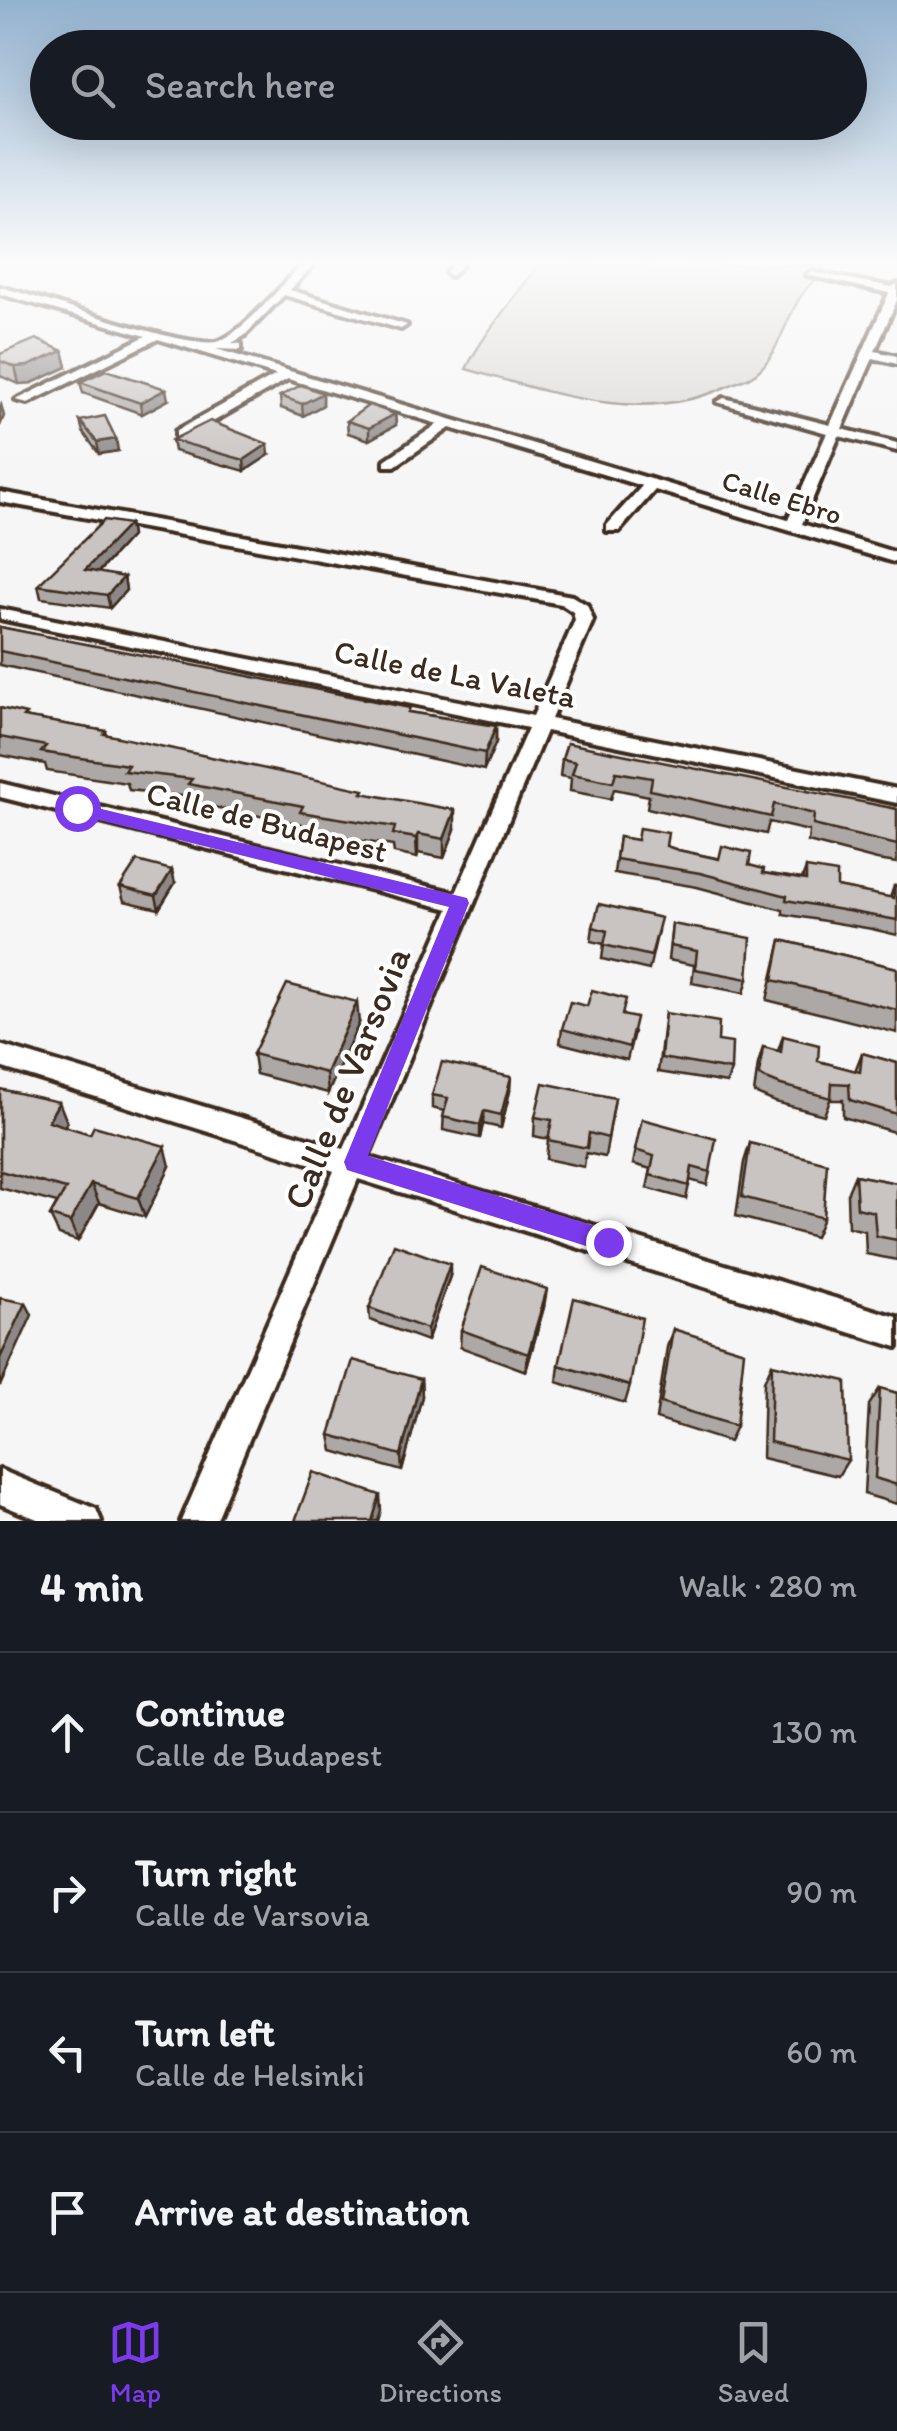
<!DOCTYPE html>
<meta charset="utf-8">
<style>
:root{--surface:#171b24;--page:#20242c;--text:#f1f3f6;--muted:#9ea1a6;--line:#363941;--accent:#7c3aed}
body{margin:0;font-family:Itim,sans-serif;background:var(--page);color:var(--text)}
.stop{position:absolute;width:30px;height:30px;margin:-22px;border:8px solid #7c3aed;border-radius:50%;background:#fff}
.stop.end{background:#7c3aed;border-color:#fff;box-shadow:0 2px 10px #0008}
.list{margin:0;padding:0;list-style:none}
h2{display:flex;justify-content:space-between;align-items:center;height:130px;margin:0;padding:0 40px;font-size:42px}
h2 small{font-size:32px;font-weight:400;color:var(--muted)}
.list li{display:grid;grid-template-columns:65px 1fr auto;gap:30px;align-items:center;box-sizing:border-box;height:160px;padding:0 40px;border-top:2px solid var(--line)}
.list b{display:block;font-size:38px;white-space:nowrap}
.list p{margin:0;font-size:32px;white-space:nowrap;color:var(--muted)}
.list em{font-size:32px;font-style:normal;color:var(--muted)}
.icon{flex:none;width:55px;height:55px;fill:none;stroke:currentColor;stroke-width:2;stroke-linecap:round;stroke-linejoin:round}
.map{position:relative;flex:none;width:897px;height:1521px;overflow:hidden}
.search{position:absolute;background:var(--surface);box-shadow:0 10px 40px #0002;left:30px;right:30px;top:30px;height:110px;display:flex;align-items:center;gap:25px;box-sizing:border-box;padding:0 35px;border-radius:55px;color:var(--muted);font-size:38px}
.sheet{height:770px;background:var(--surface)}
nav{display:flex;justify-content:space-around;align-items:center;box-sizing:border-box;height:140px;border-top:2px solid var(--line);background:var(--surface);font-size:28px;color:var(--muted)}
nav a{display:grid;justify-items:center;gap:5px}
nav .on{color:var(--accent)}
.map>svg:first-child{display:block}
.green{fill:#dbd9d6;stroke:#8b827a;stroke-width:2.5}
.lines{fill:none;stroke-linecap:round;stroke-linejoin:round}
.minor-casing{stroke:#3b2a1e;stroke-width:8}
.minor{fill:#fff;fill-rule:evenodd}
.wall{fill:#ada8a6;stroke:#3b2a1e;stroke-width:2.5}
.shaded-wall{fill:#8d8887;stroke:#3b2a1e;stroke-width:2.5}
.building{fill:#c9c3c1;stroke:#3b2a1e;stroke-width:2.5}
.route{fill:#7c3aed}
.labels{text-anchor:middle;stroke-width:8;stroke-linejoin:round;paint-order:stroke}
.far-street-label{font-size:28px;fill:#3b2a1e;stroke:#fff}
.street-label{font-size:32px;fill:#3b2a1e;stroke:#fff}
.near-street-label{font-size:38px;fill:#3b2a1e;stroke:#fff}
</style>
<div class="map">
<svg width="897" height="1521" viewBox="0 0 897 1521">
<rect width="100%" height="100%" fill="#f7f6f6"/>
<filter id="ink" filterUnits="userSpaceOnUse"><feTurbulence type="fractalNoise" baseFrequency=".01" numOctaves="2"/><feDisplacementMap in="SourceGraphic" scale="20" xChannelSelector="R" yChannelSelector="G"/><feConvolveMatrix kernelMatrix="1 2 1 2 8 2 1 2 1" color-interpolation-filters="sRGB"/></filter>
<g filter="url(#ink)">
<path class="green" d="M538,265H821L825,273C787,294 786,349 756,373C749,379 737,382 728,386C644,426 552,393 466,369C484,332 515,299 538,265Z"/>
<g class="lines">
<defs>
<g id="minor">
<path d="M302,265H313L290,290L407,325L401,329L284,295L244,336L232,343L241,344V350L216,349L788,520L827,433L717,402L724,398L830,425L889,293L807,275L812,272L892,287L897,284V300L875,351L897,356V364L873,358L842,429L897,443V451L839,436L802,524L897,553V563L655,490L619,531H607V525L642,486L450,428L395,466H385V460L438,424L288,379L186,437H176V431L276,375L158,339L28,403L16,400L146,336L0,294V287C41,297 184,348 216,342C241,336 283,283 302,265Z"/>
<path d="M452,265H462L451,276L446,273Z"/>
<path d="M0,492L572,596L587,605L593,620L551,719L897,789V803L546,731L368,1157L897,1317V1347L358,1179L215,1521H181L334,1171L0,1067V1045L344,1149L449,909L0,797V783L456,893L528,728L0,619V609L533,716L575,620L573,612L561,604L0,502Z"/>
<path d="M0,1470L96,1509L101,1521H42L0,1504Z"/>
</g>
</defs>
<use href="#minor" class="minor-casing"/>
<use href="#minor" class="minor"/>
</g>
<g class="wall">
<path d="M63,351L67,367L32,383L19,384L0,376V354Z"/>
<path d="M80,382L168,400L142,414L83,393Z"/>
<path d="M323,393V405L303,416L281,408L280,396Z"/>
<path d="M395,414L396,425L369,440L348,433L347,421Z"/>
<path d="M80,421L118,451L99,454L83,432Z"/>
<path d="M172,440L269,455L245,471L174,451Z"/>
<path d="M129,524L131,536L98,573L124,577L126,590L110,608L41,598L38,585Z"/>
<path d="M0,627L410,712L496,726V742L484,770L0,665Z"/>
<path d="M0,708L28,718L106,731L107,735L364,794L455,829L444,858L418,853L417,858L394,853L393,846L302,831V824L192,803L191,797L129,790L127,783L47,771L45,764L0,755Z"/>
<path d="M562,759L897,809V863L877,860L808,842L809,831L769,822L766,834L647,808L649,796L614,789L611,799L570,791L571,778L560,776Z"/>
<path d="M619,837L666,846L678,850L749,865L763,873L802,879L806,868L837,887L890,898L894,886H897V935L872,929L783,914V910L697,887L614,873Z"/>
<path d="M175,883L159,909L124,901L120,887Z"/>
<path d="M672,924L748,979L744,993L692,983L694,965L668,960Z"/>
<path d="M593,927L658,931L649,970L602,959L604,944L591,941Z"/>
<path d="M781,940L897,968V1033L767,1000Z"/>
<path d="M665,1013L731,1070L727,1083L658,1072Z"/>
<path d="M623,1015L634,1032L627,1060L560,1043L562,1029Z"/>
<path d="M359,1023L328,1093L256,1074L253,1054Z"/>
<path d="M783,1036L818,1061L855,1071L862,1053L897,1063V1133L843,1117V1100H830L824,1115L775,1102L754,1093L758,1064L763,1047L778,1051Z"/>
<path d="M0,1089L67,1122L64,1126L170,1166L145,1217L99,1203L78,1241L59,1235L50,1216L57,1203L0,1188Z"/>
<path d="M510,1091L501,1128L483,1124L480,1138L443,1130L444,1111L432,1108V1095Z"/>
<path d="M615,1098L605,1157L586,1153L584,1167L546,1159L548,1139L534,1136L535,1117Z"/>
<path d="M642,1119L710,1172L707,1185L690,1180L686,1199L647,1188L651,1169L633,1164Z"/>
<path d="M750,1143L823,1218L815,1237L736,1216L744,1162Z"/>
<path d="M855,1175L897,1183V1260L866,1254L865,1231L848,1227L847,1194Z"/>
<path d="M450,1276L427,1341L370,1320L369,1308Z"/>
<path d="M544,1307L526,1371L460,1347L461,1330Z"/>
<path d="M673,1329L736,1426L729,1442L656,1419L667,1347Z"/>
<path d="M772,1364L848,1460L838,1476L762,1458L764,1381Z"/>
<path d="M559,1365L630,1386L625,1403L557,1382Z"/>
<path d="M421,1379L422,1396L402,1471L333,1451L330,1435Z"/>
<path d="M880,1388L897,1393V1504L864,1494L869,1405Z"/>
</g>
<g class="shaded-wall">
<path d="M63,351L67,367L32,383L19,384L15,367Z"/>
<path d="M166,389L168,400L142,414L140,403Z"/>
<path d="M323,393V405L303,416L302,404Z"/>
<path d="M1,404L4,416L0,426V406Z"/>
<path d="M395,414L396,425L369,440V428Z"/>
<path d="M116,439L118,451L99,454L97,442Z"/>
<path d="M268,444L269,455L245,471L244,460Z"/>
<path d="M129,524L131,536L88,583L85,570Z"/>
<path d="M124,577L126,590L110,608L107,595Z"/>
<path d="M496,726V742L484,770L485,753Z"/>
<path d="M455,810V829L444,858V839Z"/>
<path d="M418,834V853L417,858L416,838Z"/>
<path d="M172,870L175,883L159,909L156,896Z"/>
<path d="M357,1002L359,1023L328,1093L326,1073Z"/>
<path d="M511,1077L510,1091L501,1128V1115Z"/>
<path d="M59,1102L67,1122L56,1141L48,1121Z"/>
<path d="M484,1111L483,1124L480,1138V1125Z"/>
<path d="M165,1146L170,1166L145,1217L138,1198Z"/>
<path d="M91,1184L99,1203L78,1241L70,1222Z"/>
<path d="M450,1264V1276L427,1341V1329Z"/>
<path d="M547,1289L544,1307L526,1371L528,1354Z"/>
<path d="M26,1303L32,1315L0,1386V1358Z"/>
<path d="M421,1379L422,1396L402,1471L401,1455Z"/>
<path d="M380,1495L381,1510L378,1521H372Z"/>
</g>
<g class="building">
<path d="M36,339L63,351L28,366L15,367L0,361V354Z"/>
<path d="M106,370L166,389L140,403L80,382Z"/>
<path d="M301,385L323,393L302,404L280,396Z"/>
<path d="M369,405L395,414L369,428L347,421Z"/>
<path d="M105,416L116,439L97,442L80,421Z"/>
<path d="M210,421L268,444L244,460L172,440Z"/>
<path d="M104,520L129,524L85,570L124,577L107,595L38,585Z"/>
<path d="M0,627L410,708L408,712L496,726L485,753L0,651Z"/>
<path d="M0,708L26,714L23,717L106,731L104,734L364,790L362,793L455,810L444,839L418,834L416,838L393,834L395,827L300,812L303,806L188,784L192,779L124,771L128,765L41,752L46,746L0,737Z"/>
<path d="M567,743L897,809V845L813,825L814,814L774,804L771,817L650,790L652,778L616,772L613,782L572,774L576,762L562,759Z"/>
<path d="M639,828L668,833L666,846L678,850L719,859L722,846L751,853L749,865L764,869L763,873L806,880V868L837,873V887L894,898V886H897V920L786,900L787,896L700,873L616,859L619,837L637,840Z"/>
<path d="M137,861L172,870L156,896L120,887Z"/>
<path d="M599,904L661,918L651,956L604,945L607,931L593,927Z"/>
<path d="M672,924L751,938L748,979L695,969L697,951L670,946Z"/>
<path d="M781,940L897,968V1010L773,980Z"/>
<path d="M287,984L357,1002L326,1073L253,1054Z"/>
<path d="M592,990L626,999L622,1015L636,1018L629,1047L562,1029L570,1002L587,1006Z"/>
<path d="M665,1013L719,1022L718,1041L732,1043L731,1070L661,1058Z"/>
<path d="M783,1036L819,1045L818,1061L860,1072L862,1053L897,1063V1114L850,1100L849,1084L832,1083L831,1098L781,1085L759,1076L763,1047L781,1052Z"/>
<path d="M442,1062L511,1077L501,1115L484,1111L480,1125L443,1117L448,1098L432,1095Z"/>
<path d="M543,1083L615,1098L608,1138L589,1133L587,1148L548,1140L552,1120L535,1117Z"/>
<path d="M0,1089L59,1102L48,1121L90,1134L94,1126L165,1146L138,1198L91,1184L70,1222L50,1216L66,1189L0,1171Z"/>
<path d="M642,1119L716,1139L710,1172L692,1167L689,1186L650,1175L654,1156L635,1150Z"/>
<path d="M750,1143L827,1163L823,1218L742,1197Z"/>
<path d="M855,1175L897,1183V1240L876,1236L874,1212L857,1208Z"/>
<path d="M394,1244L450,1264L427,1329L369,1308Z"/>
<path d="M482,1267L547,1289L528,1354L461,1330Z"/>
<path d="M0,1298L26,1303L0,1358Z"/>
<path d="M574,1298L642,1318L630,1386L559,1365Z"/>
<path d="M673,1329L744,1351L736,1426L661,1403Z"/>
<path d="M353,1360L421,1379L401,1455L330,1435Z"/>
<path d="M772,1364L846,1381L848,1460L770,1442Z"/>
<path d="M880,1388L897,1393V1485L875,1478Z"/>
<path d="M313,1472L380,1495L372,1521H295Z"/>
</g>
</g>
<linearGradient id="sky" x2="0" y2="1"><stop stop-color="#93b2cf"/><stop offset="0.55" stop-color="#fbfbfb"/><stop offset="1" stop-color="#fbfbfb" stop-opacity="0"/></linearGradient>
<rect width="897" height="478" fill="url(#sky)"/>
<path class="route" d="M77,803L467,898L469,903L368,1156L608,1230L616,1234V1250L608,1253L347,1170L344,1162L449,907L71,813L68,808Z"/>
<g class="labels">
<g class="far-street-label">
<text transform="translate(782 497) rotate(17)" y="10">Calle Ebro</text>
</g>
<g class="street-label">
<text transform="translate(455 674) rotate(11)" y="11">Calle de La Valeta</text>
<text transform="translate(267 822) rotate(14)" y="11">Calle de Budapest</text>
</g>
<g class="near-street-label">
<text transform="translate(347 1078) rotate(-68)" y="13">Calle de Varsovia</text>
</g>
</g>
</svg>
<div class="stop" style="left:77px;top:808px"></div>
<div class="stop end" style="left:608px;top:1242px"></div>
<div class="search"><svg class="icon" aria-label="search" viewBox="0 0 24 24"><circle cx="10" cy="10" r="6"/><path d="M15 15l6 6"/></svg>Search here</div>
</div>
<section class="sheet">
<h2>4 min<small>Walk · 280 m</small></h2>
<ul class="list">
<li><svg class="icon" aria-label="ahead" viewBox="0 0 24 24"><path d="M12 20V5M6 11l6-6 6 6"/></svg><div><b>Continue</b><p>Calle de Budapest</p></div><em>130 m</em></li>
<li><svg class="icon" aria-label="right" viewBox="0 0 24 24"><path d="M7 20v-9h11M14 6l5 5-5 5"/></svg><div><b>Turn right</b><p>Calle de Varsovia</p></div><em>90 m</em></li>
<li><svg class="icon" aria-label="left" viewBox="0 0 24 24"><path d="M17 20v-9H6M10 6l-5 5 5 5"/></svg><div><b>Turn left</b><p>Calle de Helsinki</p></div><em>60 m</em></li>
<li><svg class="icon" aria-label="arrive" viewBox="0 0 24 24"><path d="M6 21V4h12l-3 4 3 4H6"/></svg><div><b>Arrive at destination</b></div></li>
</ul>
</section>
<nav>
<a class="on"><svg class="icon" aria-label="map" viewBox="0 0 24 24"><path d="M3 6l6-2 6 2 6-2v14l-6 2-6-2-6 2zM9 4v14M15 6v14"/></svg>Map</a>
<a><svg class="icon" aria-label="directions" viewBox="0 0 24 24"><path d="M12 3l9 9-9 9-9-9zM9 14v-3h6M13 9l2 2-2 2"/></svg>Directions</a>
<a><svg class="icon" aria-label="saved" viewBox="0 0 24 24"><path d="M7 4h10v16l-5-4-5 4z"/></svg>Saved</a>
</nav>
